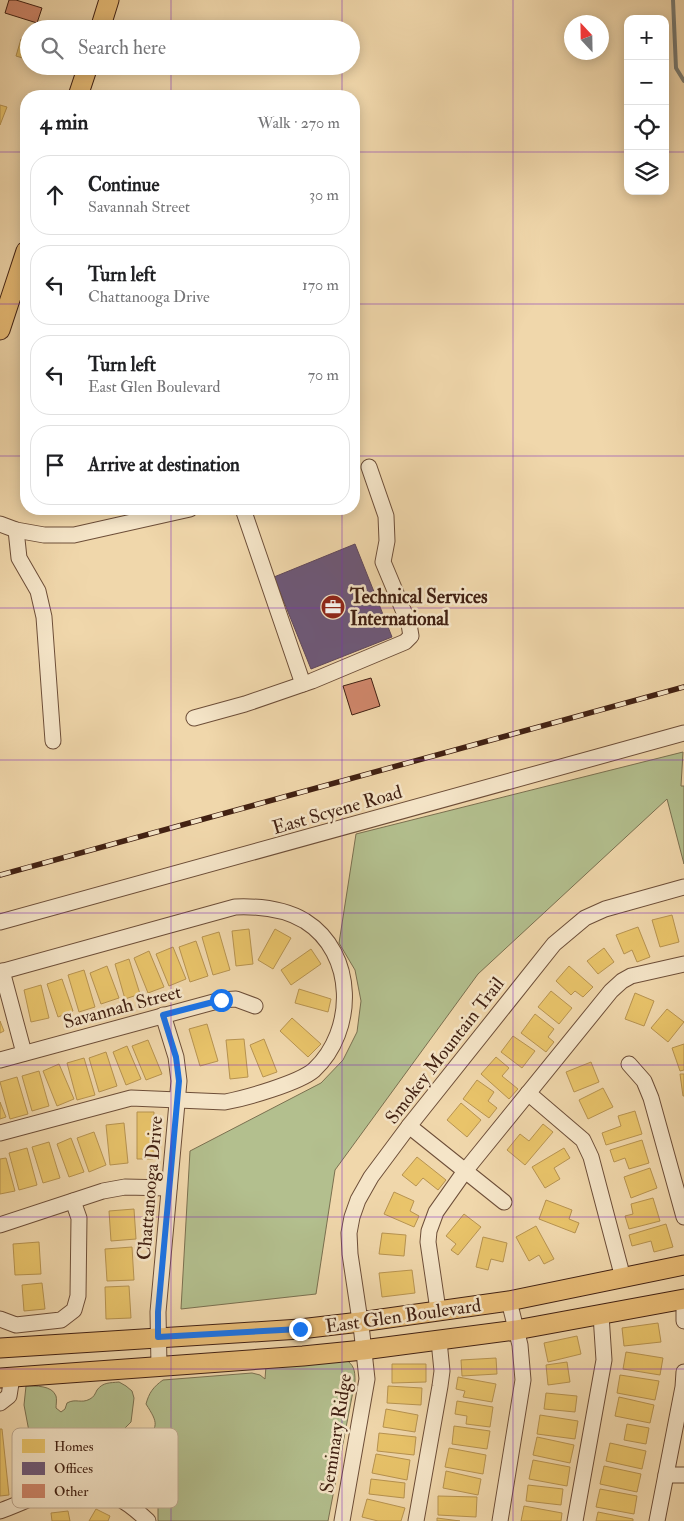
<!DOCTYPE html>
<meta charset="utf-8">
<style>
:root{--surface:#fff;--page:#f6f6f6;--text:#202124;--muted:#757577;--line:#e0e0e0}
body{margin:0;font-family:"IM FELL Double Pica",serif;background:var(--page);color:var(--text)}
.controls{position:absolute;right:15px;top:15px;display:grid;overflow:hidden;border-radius:10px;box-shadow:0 2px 12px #0003}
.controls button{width:45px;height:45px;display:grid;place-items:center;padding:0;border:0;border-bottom:1px solid var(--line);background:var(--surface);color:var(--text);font:25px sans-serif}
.compass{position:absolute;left:564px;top:15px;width:45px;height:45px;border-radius:50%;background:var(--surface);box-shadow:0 2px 12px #0003;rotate:338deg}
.stop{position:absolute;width:15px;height:15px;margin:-11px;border:4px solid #1a73e8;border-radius:50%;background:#fff}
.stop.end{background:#1a73e8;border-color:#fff;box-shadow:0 1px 5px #0008}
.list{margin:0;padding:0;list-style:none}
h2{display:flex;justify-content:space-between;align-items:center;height:65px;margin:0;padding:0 20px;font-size:21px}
h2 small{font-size:16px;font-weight:400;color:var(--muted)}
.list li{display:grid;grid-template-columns:32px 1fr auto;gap:15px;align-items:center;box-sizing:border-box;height:80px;margin:0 10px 10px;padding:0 10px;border:1px solid var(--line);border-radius:20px}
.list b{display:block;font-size:19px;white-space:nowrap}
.list p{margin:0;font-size:16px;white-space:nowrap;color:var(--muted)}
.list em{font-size:16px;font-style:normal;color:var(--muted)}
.icon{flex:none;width:28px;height:28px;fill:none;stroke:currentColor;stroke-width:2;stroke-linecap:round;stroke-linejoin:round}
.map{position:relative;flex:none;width:684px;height:1521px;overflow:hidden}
.search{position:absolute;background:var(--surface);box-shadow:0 2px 12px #0003;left:20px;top:20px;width:340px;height:55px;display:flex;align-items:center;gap:12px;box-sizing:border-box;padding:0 18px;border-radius:28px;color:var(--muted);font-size:19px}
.panel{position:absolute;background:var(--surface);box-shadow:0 2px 12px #0003;left:20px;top:90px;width:340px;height:425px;border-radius:20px}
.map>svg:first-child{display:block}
.green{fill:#b3bf8e;stroke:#7a7050}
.homes{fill:#e9c46a;stroke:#b79350}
.offices{fill:#6d597a;stroke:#60485b}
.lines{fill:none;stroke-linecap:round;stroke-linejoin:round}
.stream{stroke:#787b73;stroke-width:4}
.building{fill:#ce866a;stroke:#412012}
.minor-casing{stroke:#6d4e38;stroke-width:17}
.major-casing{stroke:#412012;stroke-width:21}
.minor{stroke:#f5e5c8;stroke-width:15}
.major{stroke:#e8bc76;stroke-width:19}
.rail-casing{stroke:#412012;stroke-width:5.5}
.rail{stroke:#f5e5c8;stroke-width:4;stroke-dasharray:11;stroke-linecap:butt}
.route{stroke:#1a73e8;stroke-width:6}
.grid{fill:none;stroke:#7b2cbf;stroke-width:1;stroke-opacity:0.55}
.labels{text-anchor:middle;stroke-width:5;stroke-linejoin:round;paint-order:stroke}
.poi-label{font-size:19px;font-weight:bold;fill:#412012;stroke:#f5e5c8;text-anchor:start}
.street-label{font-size:19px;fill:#412012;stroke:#f5e5c8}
.key{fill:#f5e5c8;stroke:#bfaa91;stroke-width:1}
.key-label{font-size:14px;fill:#412012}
</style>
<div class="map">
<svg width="684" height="1521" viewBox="0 0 684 1521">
<rect width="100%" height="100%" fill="#f0d7ab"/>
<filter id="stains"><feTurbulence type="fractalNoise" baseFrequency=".004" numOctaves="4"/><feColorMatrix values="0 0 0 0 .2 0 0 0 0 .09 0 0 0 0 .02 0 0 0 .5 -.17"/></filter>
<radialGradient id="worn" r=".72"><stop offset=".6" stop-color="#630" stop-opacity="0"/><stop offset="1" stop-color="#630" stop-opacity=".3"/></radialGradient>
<g class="green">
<path d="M683,752L681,786H684V864L667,799L478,974L335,1170L316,1294L181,1309L190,1151L321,1083L343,1060L357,1032L361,1001L355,970L339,943L356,834Z"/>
<path d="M345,1359C354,1365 355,1370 355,1381L328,1521H158V1500L161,1490L173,1483L174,1467L168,1460C153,1459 139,1466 141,1443C160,1427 158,1423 146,1404C149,1393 153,1387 163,1380L252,1373L260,1375L265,1379L266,1366Z"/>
<path d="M119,1382L126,1386L132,1391L134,1398L131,1422L117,1436L69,1478L58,1482L42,1491L35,1490L30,1486V1478L33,1463L31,1442L24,1405L26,1386C35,1386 52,1385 56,1396C57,1399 56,1405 56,1408L61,1412L65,1409L67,1403C76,1398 81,1404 90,1399C94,1397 95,1394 97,1390C103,1382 110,1383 119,1382Z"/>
</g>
<g class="homes">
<path d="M21,39L29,41V60L16,56Z"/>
<path d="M0,105L7,107L0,125Z"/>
<path d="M672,915L679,942L660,947L652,920Z"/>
<path d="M638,927L650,957L637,962L632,950L624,954L616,935Z"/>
<path d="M249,929L253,964L236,966L232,931Z"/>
<path d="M275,929L291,938L273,969L258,960Z"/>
<path d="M219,932L230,970L213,975L202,937Z"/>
<path d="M196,941L208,976L190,982L179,947Z"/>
<path d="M173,947L186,979L169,986L156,954Z"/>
<path d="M604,948L614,962L598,974L587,961Z"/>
<path d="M311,949L321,964L291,985L281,970Z"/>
<path d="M149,951L164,987L148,993L134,958Z"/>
<path d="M129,959L140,994L125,999L115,964Z"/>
<path d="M107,966L119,998L101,1004L90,973Z"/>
<path d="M569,966L593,987L583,997L575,991L571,995L556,981Z"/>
<path d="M84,970L95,1007L79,1012L68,975Z"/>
<path d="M62,979L73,1011L58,1017L47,984Z"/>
<path d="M41,985L49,1018L31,1022L24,990Z"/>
<path d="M299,989L331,999L328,1012L295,1003Z"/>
<path d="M551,991L572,1008L559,1024L538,1007Z"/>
<path d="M635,993L654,1001L644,1026L625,1019Z"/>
<path d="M667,1009L684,1022L668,1042L651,1028Z"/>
<path d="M535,1014L554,1029L548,1037L554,1042L546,1052L521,1033Z"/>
<path d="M292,1018L321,1044L308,1057L280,1031Z"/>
<path d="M0,1021L4,1031L0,1033Z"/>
<path d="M207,1024L218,1061L200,1066L189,1029Z"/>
<path d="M513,1036L535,1051L522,1068L501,1052Z"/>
<path d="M244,1039L248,1077L230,1079L226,1040Z"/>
<path d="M264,1039L277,1072L263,1077L250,1045Z"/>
<path d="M148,1040L162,1074L146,1080L132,1046Z"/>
<path d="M684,1044V1070L680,1071L672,1048Z"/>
<path d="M127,1046L141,1079L126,1085L113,1052Z"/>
<path d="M106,1052L117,1086L99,1092L89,1058Z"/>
<path d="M496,1057L509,1068L502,1076L518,1089L509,1099L481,1074Z"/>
<path d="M84,1058L95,1095L77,1100L67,1063Z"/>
<path d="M591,1062L599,1082L574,1092L566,1072Z"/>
<path d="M59,1064L74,1099L57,1106L43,1071Z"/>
<path d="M39,1071L49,1106L32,1111L22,1076Z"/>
<path d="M680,1074H684V1096H683Z"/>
<path d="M17,1077L28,1114L10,1119L0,1082Z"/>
<path d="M477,1080L494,1092L488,1101L497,1108L489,1118L463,1099Z"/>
<path d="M603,1088L613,1107L588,1119L579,1100Z"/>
<path d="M0,1102L6,1117L0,1119Z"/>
<path d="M461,1103L481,1120L467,1137L447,1120Z"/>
<path d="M635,1111L642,1134L606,1145L602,1133L621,1126L618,1116Z"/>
<path d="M137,1112H154L153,1159H137Z"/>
<path d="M124,1123L128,1163L110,1165L106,1125Z"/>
<path d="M543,1124L553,1132L525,1165L507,1150L520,1134L529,1141Z"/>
<path d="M94,1132L106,1165L89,1172L77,1138Z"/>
<path d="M71,1138L84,1172L69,1177L57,1144Z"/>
<path d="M642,1140L649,1163L629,1169L625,1158L614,1162L610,1150Z"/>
<path d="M49,1142L60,1178L43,1183L32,1147Z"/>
<path d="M27,1148L37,1185L19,1190L9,1153Z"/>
<path d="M564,1148L570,1158L554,1168L560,1179L545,1188L532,1167Z"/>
<path d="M417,1157L446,1180L438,1190L423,1178L416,1186L402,1175Z"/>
<path d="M6,1158L15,1191L0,1194V1159Z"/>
<path d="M650,1168L657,1188L631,1198L624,1177Z"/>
<path d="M394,1192L414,1201L410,1211L419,1216L414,1227L384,1214Z"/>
<path d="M653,1198L660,1221L629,1229L625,1216L633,1214L631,1204Z"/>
<path d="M546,1200L572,1210L569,1219L579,1223L575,1233L539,1219Z"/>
<path d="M134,1209L136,1239L111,1241L109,1211Z"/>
<path d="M464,1214L481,1227L458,1255L451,1250L456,1244L446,1236Z"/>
<path d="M666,1224L673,1247L654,1252L651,1241L632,1246L629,1235Z"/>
<path d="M536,1226L554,1259L544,1264L539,1255L529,1261L516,1237Z"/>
<path d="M382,1233L406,1235L404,1256L379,1254Z"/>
<path d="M483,1237L507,1243L503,1262L491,1259L488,1270L476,1267Z"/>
<path d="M39,1242L41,1274L15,1275L13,1244Z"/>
<path d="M132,1247L134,1280L107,1281L105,1249Z"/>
<path d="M412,1270L415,1293L382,1297L379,1273Z"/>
<path d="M42,1283L45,1309L24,1311L22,1285Z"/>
<path d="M129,1286L131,1318L106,1319L105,1287Z"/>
<path d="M658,1323L661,1342L624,1346L622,1328Z"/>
<path d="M577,1336L581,1354L548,1362L544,1343Z"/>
<path d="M626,1352L663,1358L660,1375L623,1369Z"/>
<path d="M496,1358L497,1374L462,1376L461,1360Z"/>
<path d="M567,1362L570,1382L548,1385L546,1365Z"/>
<path d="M392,1364H426V1382L392,1383Z"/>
<path d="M620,1375L659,1381L655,1400L617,1393Z"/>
<path d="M458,1377L496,1384L492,1402L463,1397L465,1391L456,1389Z"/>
<path d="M388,1386L422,1388L421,1405L387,1403Z"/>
<path d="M546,1393L577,1396L575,1412L544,1409Z"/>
<path d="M619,1397L654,1405L650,1423L615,1416Z"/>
<path d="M457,1401L493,1407L490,1427L466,1424L467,1416L455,1414Z"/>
<path d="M386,1409L418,1415L415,1432L383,1427Z"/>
<path d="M540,1415L578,1421L575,1439L537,1434Z"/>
<path d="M627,1424L649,1428L646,1444L624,1440Z"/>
<path d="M454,1426L490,1431L487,1449L452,1444Z"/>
<path d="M0,1429H2L9,1495L0,1496Z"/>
<path d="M379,1433L416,1437L414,1455L377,1451Z"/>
<path d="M537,1437L574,1445L570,1463L533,1455Z"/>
<path d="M610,1443L646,1451L642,1469L606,1461Z"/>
<path d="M449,1448L486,1455L483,1474L445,1467Z"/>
<path d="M376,1454L410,1460L407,1480L372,1473Z"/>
<path d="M533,1460L570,1467L567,1486L529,1479Z"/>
<path d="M604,1466L641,1474L637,1492L600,1484Z"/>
<path d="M446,1471L481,1479L478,1495L443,1488Z"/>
<path d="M371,1479L405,1483L404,1498L369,1494Z"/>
<path d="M528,1485L563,1489L561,1505L526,1501Z"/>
<path d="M600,1489L637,1496L634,1514L596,1507Z"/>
<path d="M438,1496L477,1497L476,1517L438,1515Z"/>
<path d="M367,1499L405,1508L401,1521H378L362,1517Z"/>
<path d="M524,1506L562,1513L561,1521H521Z"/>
<path d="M96,1509L110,1516L108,1521H89Z"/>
<path d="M68,1511L70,1521H52L51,1513Z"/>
<path d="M598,1512L633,1519V1521H596Z"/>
<path d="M437,1518L460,1521H437Z"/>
</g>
<path class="offices" d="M355,544L392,637L311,669L274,577Z"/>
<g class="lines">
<path class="stream" d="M673,0L676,68L684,81"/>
</g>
<g class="building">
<path d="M9,0H16L42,8L37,23L5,13Z"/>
<path d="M371,678L380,706L352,715L343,686Z"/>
</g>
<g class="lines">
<defs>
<g id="minor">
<path d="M243,509L303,684"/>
<path d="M0,524L16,530L44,535H74L190,509"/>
<path d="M16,530L19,558L38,591L44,617L53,741"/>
<path d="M194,718L245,704L312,681L405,642L411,636L409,624L383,562L387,541L386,516L369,467"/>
<path d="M0,922L684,733"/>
<path d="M2,971L24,1053"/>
<path d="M0,972L235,907C259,906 283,908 305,921C356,953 356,1031 314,1070C299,1083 246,1098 225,1102L131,1098L0,1133"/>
<path d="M0,1060L221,1000L236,999L255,1006"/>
<path d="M629,1064L644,1081L651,1098L684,1217"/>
<path d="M528,1093L583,1140L591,1157L623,1278"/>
<path d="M409,1126L504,1202"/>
<path d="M0,1225L103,1191L125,1187L169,1188"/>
<path d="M684,1303V1321"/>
<path d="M438,1310L428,1242L429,1231L436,1212L465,1171L611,991L622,981L631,976L684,964"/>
<path d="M0,1319L16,1325L61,1320L74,1310L78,1296L79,1218L73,1201"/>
<path d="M159,1366L158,1312L179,1081L176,1057L163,1015"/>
<path d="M0,1403L9,1396L12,1377"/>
<path d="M666,1475H684"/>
<path d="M0,1511C20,1504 40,1493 61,1489C67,1488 74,1489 80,1490C113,1492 125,1499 148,1521"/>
<path d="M342,1521L367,1379L362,1334L350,1254L349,1233L352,1217L358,1200L371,1177L409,1126L554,944L585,918L605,909L684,887"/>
<path d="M416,1521L440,1386L442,1371L439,1341"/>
<path d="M500,1521L523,1380L520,1345L509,1301"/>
<path d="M575,1521L604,1360L601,1315"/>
<path d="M657,1521L683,1387L684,1372"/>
</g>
<g id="major">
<path d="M100,29L109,0"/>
<path d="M78,96L88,66"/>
<path d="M0,330L26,251"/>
<path d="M0,1348L300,1329L360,1322L509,1301L684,1265"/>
<path d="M0,1378L303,1356L363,1350L516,1330L684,1299"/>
</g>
</defs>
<use href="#minor" class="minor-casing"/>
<use href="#major" class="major-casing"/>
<use href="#minor" class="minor"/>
<use href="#major" class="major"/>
<defs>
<path id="rail" d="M0,875L684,687"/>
</defs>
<use href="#rail" class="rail-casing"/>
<use href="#rail" class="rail"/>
</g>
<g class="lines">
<path class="route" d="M221,1000L163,1015L176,1057L179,1081L158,1312V1337L300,1329"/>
</g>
<path class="grid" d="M171,0V29M342,0V29M513,0V1521M171,66V96M342,66V96M0,152H26M354,152H628M665,152H684M0,304H26M354,304H684M0,456H26M354,456H684M171,509V1521M342,509V1521M0,608H684M0,760H684M0,913H684M0,1065H684M0,1217H684M0,1369H684"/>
<defs>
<symbol id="office-disc" viewBox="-11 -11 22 22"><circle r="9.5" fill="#8f2418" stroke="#f5e5c8"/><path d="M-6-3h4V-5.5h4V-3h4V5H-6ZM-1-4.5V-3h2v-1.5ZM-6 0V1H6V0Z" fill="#fff"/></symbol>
</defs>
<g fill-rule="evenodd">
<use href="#office-disc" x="319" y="593" width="28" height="28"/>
</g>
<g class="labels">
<g class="poi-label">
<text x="350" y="603">Technical Services<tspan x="350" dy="22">International</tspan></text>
</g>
<g class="street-label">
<text transform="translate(337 809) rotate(-16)" y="7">East Scyene Road</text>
<text transform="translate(122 1006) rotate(-15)" y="7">Savannah Street</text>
<text transform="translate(444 1050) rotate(-52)" y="7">Smokey Mountain Trail</text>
<text transform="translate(149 1188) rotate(-85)" y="7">Chattanooga Drive</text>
<text transform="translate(403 1315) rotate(-8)" y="7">East Glen Boulevard</text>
<text transform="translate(335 1433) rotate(-81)" y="7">Seminary Ridge</text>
</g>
</g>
<rect x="12" y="1428" width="166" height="80" rx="8" class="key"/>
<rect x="22" y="1439" width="23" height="14" fill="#e9c46a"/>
<rect x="22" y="1462" width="23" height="13" fill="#6d597a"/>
<rect x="22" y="1484" width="23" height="14" fill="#ce866a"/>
<g class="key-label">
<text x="54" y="1451">Homes</text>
<text x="54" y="1473">Offices</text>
<text x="54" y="1496">Other</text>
</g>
<rect width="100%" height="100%" filter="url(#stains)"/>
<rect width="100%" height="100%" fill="url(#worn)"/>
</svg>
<div class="controls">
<button>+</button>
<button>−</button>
<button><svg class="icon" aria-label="locate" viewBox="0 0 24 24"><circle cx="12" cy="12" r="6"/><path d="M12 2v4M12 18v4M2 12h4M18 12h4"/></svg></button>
<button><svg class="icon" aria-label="layers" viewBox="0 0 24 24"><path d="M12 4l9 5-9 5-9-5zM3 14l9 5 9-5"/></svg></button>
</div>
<svg class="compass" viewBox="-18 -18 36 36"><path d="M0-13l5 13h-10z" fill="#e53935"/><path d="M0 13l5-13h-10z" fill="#757577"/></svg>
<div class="stop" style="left:221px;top:1000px"></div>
<div class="stop end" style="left:300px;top:1329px"></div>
<div class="search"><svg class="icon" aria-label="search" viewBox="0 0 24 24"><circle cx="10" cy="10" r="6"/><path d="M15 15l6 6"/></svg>Search here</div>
<section class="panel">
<h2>4 min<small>Walk · 270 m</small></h2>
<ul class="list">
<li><svg class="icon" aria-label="ahead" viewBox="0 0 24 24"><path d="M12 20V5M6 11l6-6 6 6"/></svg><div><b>Continue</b><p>Savannah Street</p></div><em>30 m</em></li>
<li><svg class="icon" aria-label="left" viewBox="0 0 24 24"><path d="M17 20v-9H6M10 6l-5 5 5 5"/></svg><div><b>Turn left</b><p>Chattanooga Drive</p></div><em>170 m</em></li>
<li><svg class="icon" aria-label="left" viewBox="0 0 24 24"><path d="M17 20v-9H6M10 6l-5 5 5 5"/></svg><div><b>Turn left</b><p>East Glen Boulevard</p></div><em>70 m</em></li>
<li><svg class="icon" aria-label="arrive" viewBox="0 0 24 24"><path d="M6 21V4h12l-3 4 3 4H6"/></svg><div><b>Arrive at destination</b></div></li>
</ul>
</section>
</div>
